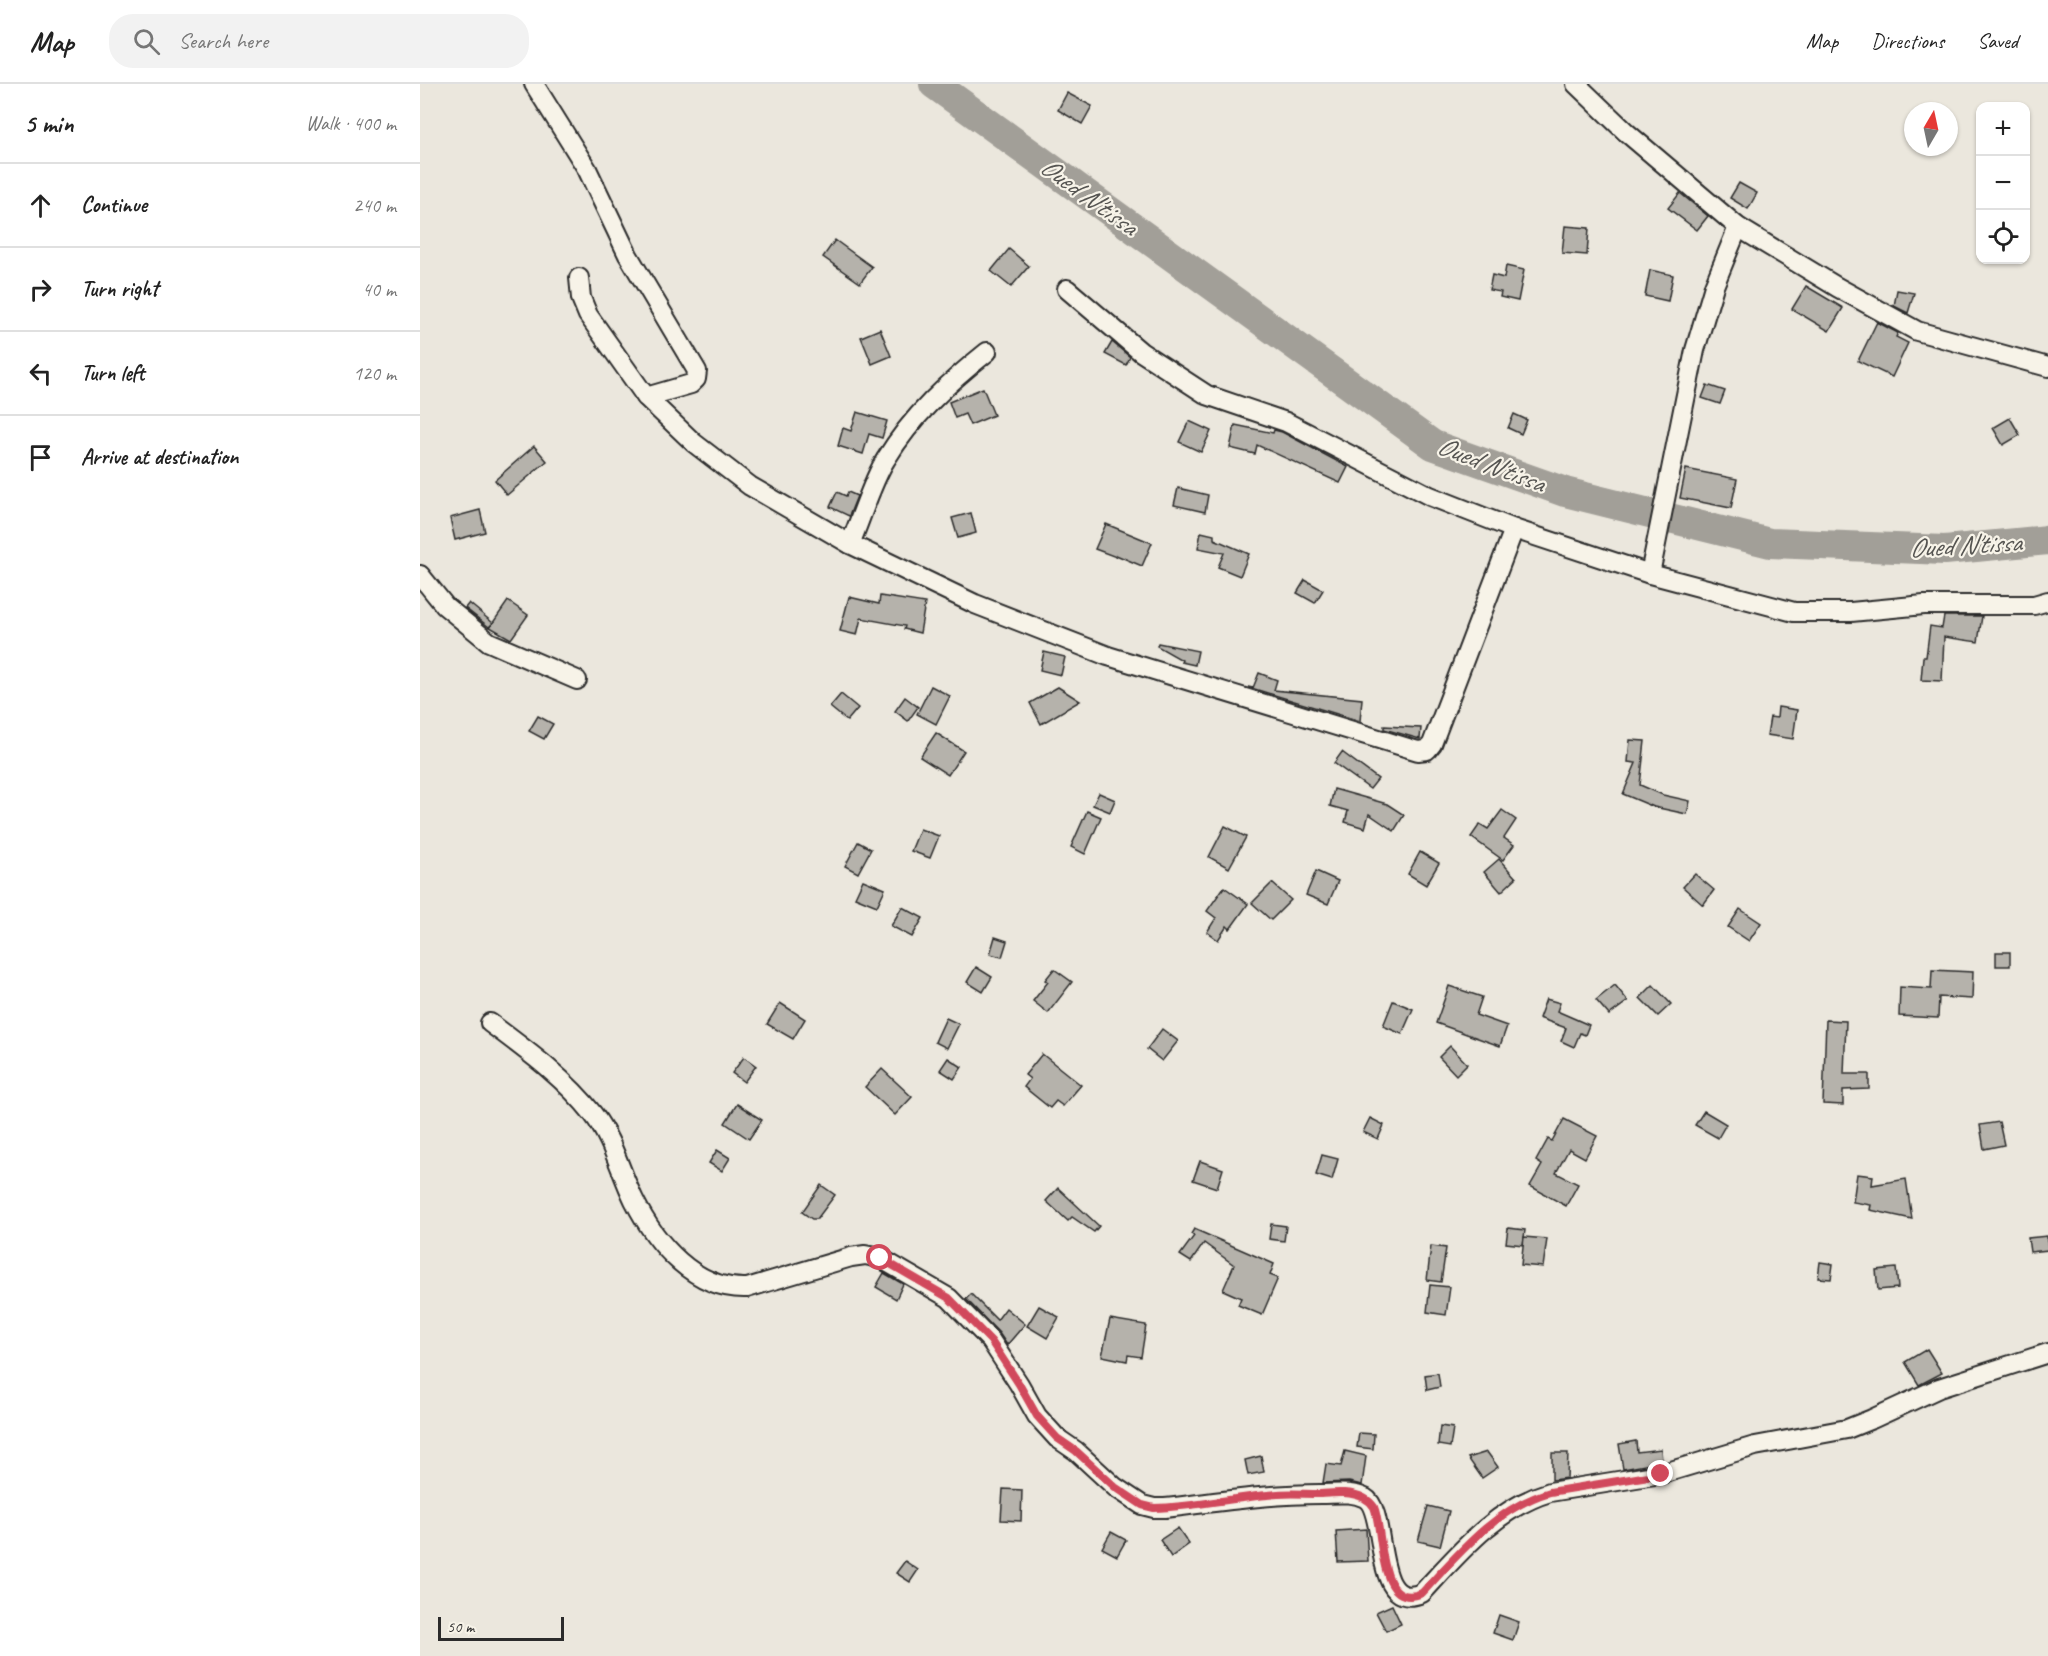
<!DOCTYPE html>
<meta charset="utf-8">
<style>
:root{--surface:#fff;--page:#f2f2f2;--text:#222;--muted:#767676;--line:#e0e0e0}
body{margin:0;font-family:Caveat,sans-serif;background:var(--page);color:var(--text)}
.controls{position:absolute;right:18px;top:18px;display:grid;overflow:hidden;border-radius:12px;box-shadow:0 2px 4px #0004}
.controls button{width:54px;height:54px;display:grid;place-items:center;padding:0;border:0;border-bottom:2px solid var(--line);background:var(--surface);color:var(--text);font:30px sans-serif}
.compass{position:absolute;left:1484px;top:18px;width:54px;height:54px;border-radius:50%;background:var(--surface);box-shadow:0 2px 4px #0004;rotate:9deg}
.scale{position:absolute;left:18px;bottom:15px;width:126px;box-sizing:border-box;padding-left:6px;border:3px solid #2b2b2b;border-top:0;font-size:16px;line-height:21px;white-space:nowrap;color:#2b2b2b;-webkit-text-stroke:4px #f7f3e8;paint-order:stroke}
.stop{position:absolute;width:18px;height:18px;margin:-14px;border:4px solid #d1495b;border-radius:50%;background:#fff}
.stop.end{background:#d1495b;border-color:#fff;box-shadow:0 2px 6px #0008}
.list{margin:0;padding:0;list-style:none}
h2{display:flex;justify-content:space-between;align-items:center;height:78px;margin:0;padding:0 24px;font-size:26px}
h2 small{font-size:20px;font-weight:400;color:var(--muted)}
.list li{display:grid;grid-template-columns:39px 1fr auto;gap:18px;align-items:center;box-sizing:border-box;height:84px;padding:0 24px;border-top:2px solid var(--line)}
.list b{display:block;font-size:22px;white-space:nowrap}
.list em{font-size:20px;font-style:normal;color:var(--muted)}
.icon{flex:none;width:33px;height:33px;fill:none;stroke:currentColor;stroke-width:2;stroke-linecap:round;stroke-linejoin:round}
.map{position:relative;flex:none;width:1628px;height:1572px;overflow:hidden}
header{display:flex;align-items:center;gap:36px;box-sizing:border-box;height:84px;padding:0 30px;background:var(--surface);border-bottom:2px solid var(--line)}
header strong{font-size:28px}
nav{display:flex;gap:33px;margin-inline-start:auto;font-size:21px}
.search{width:420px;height:54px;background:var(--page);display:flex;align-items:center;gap:15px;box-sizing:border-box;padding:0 21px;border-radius:24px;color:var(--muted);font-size:22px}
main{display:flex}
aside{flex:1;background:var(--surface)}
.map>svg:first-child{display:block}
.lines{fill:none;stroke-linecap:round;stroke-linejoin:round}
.river{stroke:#a29f98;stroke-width:30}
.building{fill:#b5b2ab;stroke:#2b2b2b;stroke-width:1.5}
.street-casing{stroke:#2b2b2b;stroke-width:22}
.street{stroke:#f7f3e8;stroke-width:18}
.route{stroke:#d1495b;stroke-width:8}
.labels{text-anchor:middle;stroke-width:4.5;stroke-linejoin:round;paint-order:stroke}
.water-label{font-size:27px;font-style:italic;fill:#555451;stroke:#f7f3e8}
</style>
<header>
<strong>Map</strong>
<div class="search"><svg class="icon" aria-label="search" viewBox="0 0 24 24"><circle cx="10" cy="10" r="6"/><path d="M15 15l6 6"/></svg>Search here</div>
<nav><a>Map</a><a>Directions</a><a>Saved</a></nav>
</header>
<main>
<aside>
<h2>5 min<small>Walk · 400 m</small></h2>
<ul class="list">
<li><svg class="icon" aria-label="ahead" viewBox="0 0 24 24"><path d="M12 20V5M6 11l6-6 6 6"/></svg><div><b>Continue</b></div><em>240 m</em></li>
<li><svg class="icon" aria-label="right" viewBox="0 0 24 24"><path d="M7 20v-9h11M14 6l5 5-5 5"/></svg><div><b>Turn right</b></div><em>40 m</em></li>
<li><svg class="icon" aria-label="left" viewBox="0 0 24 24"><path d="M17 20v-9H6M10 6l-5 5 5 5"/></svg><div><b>Turn left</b></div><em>120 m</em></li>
<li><svg class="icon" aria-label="arrive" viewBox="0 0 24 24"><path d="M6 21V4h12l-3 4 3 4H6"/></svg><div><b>Arrive at destination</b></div></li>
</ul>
</aside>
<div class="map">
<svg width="1628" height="1572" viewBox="0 0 1628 1572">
<rect width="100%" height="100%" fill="#ebe7dd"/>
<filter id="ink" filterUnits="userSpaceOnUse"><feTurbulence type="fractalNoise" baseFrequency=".0167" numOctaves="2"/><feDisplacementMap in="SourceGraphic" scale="12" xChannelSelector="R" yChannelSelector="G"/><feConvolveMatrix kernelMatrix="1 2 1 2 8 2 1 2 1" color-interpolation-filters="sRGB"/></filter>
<g filter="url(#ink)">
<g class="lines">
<path class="river" d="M514,0L1013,361L1145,408L1350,459L1525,466L1628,456"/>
</g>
<g class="building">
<path d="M647,9L672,22L662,40L638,26Z"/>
<path d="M1319,99L1337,109L1328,125L1310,114Z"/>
<path d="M1260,109L1288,132L1277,146L1248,124Z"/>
<path d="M1145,142L1169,144L1167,171L1142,169Z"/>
<path d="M415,156L452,183L440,199L403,173Z"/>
<path d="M589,165L609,182L591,203L571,187Z"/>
<path d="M1086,182L1104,186L1098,217L1080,213L1081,208L1069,206L1072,191L1084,194Z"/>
<path d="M1230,186L1253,191L1248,217L1225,212Z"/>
<path d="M1386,202L1423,224L1409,247L1372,225Z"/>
<path d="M1477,206L1494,209L1488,229L1474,222Z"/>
<path d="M1457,238L1478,249L1476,253L1488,259L1472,293L1438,277Z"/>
<path d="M460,245L471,272L452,280L441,253Z"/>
<path d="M692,258L710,273L706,281L685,270Z"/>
<path d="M1287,301L1305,307L1300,320L1282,314Z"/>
<path d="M563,304L574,331L550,341L545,330L535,334L529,318Z"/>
<path d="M437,328L467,337L462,354L449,350L443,370L418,362L423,344L431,347Z"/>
<path d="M1094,330L1107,336L1101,350L1088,344Z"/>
<path d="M1590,334L1600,351L1583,361L1573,344Z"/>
<path d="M769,337L791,347L781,368L759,358Z"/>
<path d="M815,341L853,349L854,346L862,348L928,383L920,399L837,361L835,370L810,364Z"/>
<path d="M114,362L127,377L87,411L75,396Z"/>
<path d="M1266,385L1317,395L1311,424L1260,414Z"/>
<path d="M758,404L788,411L785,428L754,421Z"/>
<path d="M417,408L426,412L428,408L437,412L429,432L410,423Z"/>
<path d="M60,426L65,448L35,456L30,434Z"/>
<path d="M551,429L556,449L538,454L532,434Z"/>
<path d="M686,440L732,459L722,482L696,471V473L675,465Z"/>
<path d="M781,448L794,451V455L829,470L820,492L798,483L804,469L778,464Z"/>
<path d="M885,496L903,506L895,519L877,509Z"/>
<path d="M460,512L505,519L500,549L484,545L485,542L441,534L437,551L420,547L429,513L459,520Z"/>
<path d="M88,517L108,531L91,555L70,543Z"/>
<path d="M49,519L73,539L69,543L45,524Z"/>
<path d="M1524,532H1562L1558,558L1524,553L1522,597L1501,596L1503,573H1506L1510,542L1522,544Z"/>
<path d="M738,559L778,567L775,581L761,578L762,576L737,562Z"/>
<path d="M624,568L645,573L641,591L620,586Z"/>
<path d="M839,589L857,596L854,606L942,615L940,637L828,603L833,604Z"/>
<path d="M511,602L530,612L516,640L497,630Z"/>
<path d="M638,603L660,617L621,640L610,619Z"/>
<path d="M421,610L438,624L427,637L410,623Z"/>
<path d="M485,613L498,623L488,637L475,627Z"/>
<path d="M1358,623L1377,626L1373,655L1347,651L1350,633L1357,634Z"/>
<path d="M118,632L133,640L124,655L109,647Z"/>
<path d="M964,642L1001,644L1000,655L964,645Z"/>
<path d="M516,649L544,667L528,691L500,673Z"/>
<path d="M1210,656L1225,657L1220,701L1243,711L1270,717L1267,730L1234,723L1203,710L1216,679L1208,678Z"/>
<path d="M922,668L958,695L950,705L914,679Z"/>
<path d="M914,705L967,720L984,731L974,747L949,730L945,744L925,738L928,727L910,722Z"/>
<path d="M679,709L695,716L690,728L673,721Z"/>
<path d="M1082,726L1096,736L1084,754L1094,761L1083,776L1051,753L1060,740L1068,745Z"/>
<path d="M667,727L681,733L665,770L651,763Z"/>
<path d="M805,742L826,753L809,784L789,773Z"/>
<path d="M500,745L519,752L510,774L491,767Z"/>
<path d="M438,758L451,765L438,789L425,782Z"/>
<path d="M1000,768L1019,779L1006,801L988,790Z"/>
<path d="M1079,775L1096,794L1081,808L1064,788Z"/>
<path d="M896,787L918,797L908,820L886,811Z"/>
<path d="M1275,790L1294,806L1283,821L1263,803Z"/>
<path d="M443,796L465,805L457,822L435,813Z"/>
<path d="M852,799L871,816L851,836L832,819Z"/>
<path d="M804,803L828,820L810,845L807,842L798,856L787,848L796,834L787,827Z"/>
<path d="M482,823L503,834L492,853L471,842Z"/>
<path d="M1320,825L1341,839L1329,857L1308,843Z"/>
<path d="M575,853L587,857L582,873L570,870Z"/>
<rect x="1576" y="868" width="14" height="14"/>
<path d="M556,883L572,893L563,908L547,898Z"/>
<path d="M634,885L652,898L628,929L613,917L628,898L625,896Z"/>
<path d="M1512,886L1553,888L1552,915L1519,913L1518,934L1479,932L1480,903L1511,905Z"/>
<path d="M1195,901L1208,917L1189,931L1176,916Z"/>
<path d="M1233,901L1251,920L1238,932L1220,914Z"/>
<path d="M1029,902L1062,913L1056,931L1087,942L1080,962L1016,939Z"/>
<path d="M1126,915L1140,919L1137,927L1169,941L1165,951L1160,949L1154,963L1141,957L1146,944L1119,934Z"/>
<path d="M973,917L993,925L982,950L963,942Z"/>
<path d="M360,919L385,935L373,955L347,940Z"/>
<path d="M526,934L539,940L527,964L515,958Z"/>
<path d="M1406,936L1426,937L1424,990H1449V1005L1423,1006V1021L1403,1020Z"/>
<path d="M742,945L758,957L742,977L727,965Z"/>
<path d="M1030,962L1047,980L1036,991L1019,973Z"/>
<path d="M622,970L661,1001L643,1022L636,1017L630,1024L604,1003L610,995L605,991Z"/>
<path d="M324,973L336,982L324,998L312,989Z"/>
<path d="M528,974L542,983L534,995L520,986Z"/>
<path d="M462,985L492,1013L475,1031L445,1003Z"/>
<path d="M317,1020L342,1036L329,1055L305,1039Z"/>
<path d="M1284,1027L1306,1040L1298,1054L1275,1041Z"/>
<path d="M950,1034L964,1041L958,1055L943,1048Z"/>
<path d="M1144,1035L1177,1052L1165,1074L1149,1065L1136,1089L1158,1100L1146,1122L1110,1102L1122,1081L1116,1077L1128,1055L1132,1057Z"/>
<path d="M1579,1038L1584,1061L1564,1065L1560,1041Z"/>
<path d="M297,1066L310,1074L302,1087L289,1079Z"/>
<path d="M902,1071L918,1075L912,1096L896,1091Z"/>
<path d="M780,1077L803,1085L797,1104L773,1096Z"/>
<path d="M1437,1090L1453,1092L1452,1101L1486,1095L1492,1135L1450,1126L1451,1121L1433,1118Z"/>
<path d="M401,1101L415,1111L397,1135H392L382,1128Z"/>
<path d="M638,1104L679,1142L674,1148L652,1133L648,1137L626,1117Z"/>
<path d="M851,1140L866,1142L864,1157L849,1155Z"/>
<path d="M1088,1144L1105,1146L1103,1161L1086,1159Z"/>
<path d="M774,1145L854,1180L850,1191L858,1194L842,1231L818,1221L821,1214L803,1206L814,1181L784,1159L771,1178L760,1171L774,1152L771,1150Z"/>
<path d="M1627,1152L1628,1166L1610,1168L1608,1154Z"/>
<path d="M1104,1153L1127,1155L1123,1183L1101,1181Z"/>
<path d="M1011,1162L1026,1164L1021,1198L1007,1196Z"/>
<path d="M1400,1178L1413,1180L1411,1195L1398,1194Z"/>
<path d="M1476,1184L1478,1204L1458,1206L1456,1186Z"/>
<path d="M464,1189L483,1200L476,1215L456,1203Z"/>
<path d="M1010,1201L1030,1203L1026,1231L1007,1228Z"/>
<path d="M551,1210L577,1236L586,1224L605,1240L587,1261L579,1249L546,1215Z"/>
<path d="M619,1222L639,1233L627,1254L607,1242Z"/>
<path d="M690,1235L726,1241L721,1273L708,1271L707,1277L682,1272Z"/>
<path d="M1507,1265L1522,1289L1499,1301L1485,1278Z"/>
<path d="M1018,1289L1020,1303L1007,1306L1005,1291Z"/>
<path d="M1020,1342L1033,1344L1030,1363L1018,1361Z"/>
<path d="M939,1349L954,1350L953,1365L937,1363Z"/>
<path d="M1216,1357L1217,1368L1241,1365L1242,1378L1203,1385L1199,1360Z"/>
<path d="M925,1367L946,1372L942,1401L929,1398L903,1399L906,1380L921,1382Z"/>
<path d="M1067,1368L1078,1383L1062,1394L1048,1374Z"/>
<path d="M1132,1369H1148L1147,1394L1132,1396Z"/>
<path d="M841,1372L844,1388L828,1391L825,1376Z"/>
<path d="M583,1405L602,1406L601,1437L581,1436Z"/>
<path d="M1008,1422L1029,1427L1020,1462L998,1457Z"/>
<path d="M758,1444L769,1460L751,1473L740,1456Z"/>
<path d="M946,1445L948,1477L918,1478L916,1447Z"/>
<path d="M691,1448L706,1456L697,1472L682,1464Z"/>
<path d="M485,1477L498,1486L490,1498L476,1489Z"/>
<path d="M972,1521L981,1540L966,1547L956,1528Z"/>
<path d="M1079,1531L1099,1538L1093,1556L1073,1549Z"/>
</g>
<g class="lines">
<defs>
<g id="street">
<path d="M114,0L167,85L208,171L277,287L276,295L271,300L226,313"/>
<path d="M1156,0L1206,48L1318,143L1417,203L1497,247L1628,283"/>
<path d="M159,194L161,214L168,231L226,313L274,359L330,402L430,460L555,520L688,572L998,667L1007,666L1012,660L1094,445"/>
<path d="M647,205L721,268L787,311L866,338L1010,412L1094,445L1230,490L1374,528H1431L1504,521H1614L1628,517"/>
<path d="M430,460C441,435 452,397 466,375C492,332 528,299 567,268"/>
<path d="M1230,490L1275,266L1294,202L1318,143"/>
<path d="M0,491L25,522L69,558L157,596"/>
<path d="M70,939C106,966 145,994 173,1030C193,1056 200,1087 214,1116C236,1160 275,1206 327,1204L431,1173L445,1171L460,1174L529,1214L571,1257L599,1300L617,1332L637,1354L656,1367L695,1403L722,1421L734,1424H745C796,1418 847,1410 900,1410C915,1410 931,1407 945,1414C969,1427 951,1530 1002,1509C1039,1469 1076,1424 1130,1408L1241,1390L1335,1362L1427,1345L1452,1335L1519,1304L1628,1269"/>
</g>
</defs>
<use href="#street" class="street-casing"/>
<use href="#street" class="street"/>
</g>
</g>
<g class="lines" filter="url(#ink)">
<path class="route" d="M460,1174L529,1214L571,1257L599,1300L617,1332L637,1354L656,1367L695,1403L722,1421L734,1424C776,1423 816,1413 858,1410C871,1409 885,1410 899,1410C914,1409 930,1407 944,1414C948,1416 952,1420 954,1423C964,1446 957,1528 1002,1509C1039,1469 1076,1424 1130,1408L1241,1390"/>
</g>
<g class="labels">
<g class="water-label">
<text transform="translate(669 112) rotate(36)" y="9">Oued N'tissa</text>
<text transform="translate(1071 380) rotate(21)" y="9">Oued N'tissa</text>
<text transform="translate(1545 461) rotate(-3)" y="9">Oued N'tissa</text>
</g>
</g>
</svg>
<div class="controls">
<button>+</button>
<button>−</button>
<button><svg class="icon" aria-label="locate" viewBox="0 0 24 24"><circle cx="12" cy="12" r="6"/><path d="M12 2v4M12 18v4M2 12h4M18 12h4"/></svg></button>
</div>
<svg class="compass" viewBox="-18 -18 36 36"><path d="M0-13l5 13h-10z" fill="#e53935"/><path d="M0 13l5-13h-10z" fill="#767676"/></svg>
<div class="scale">50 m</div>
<div class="stop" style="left:460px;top:1174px"></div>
<div class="stop end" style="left:1241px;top:1390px"></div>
</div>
</main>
